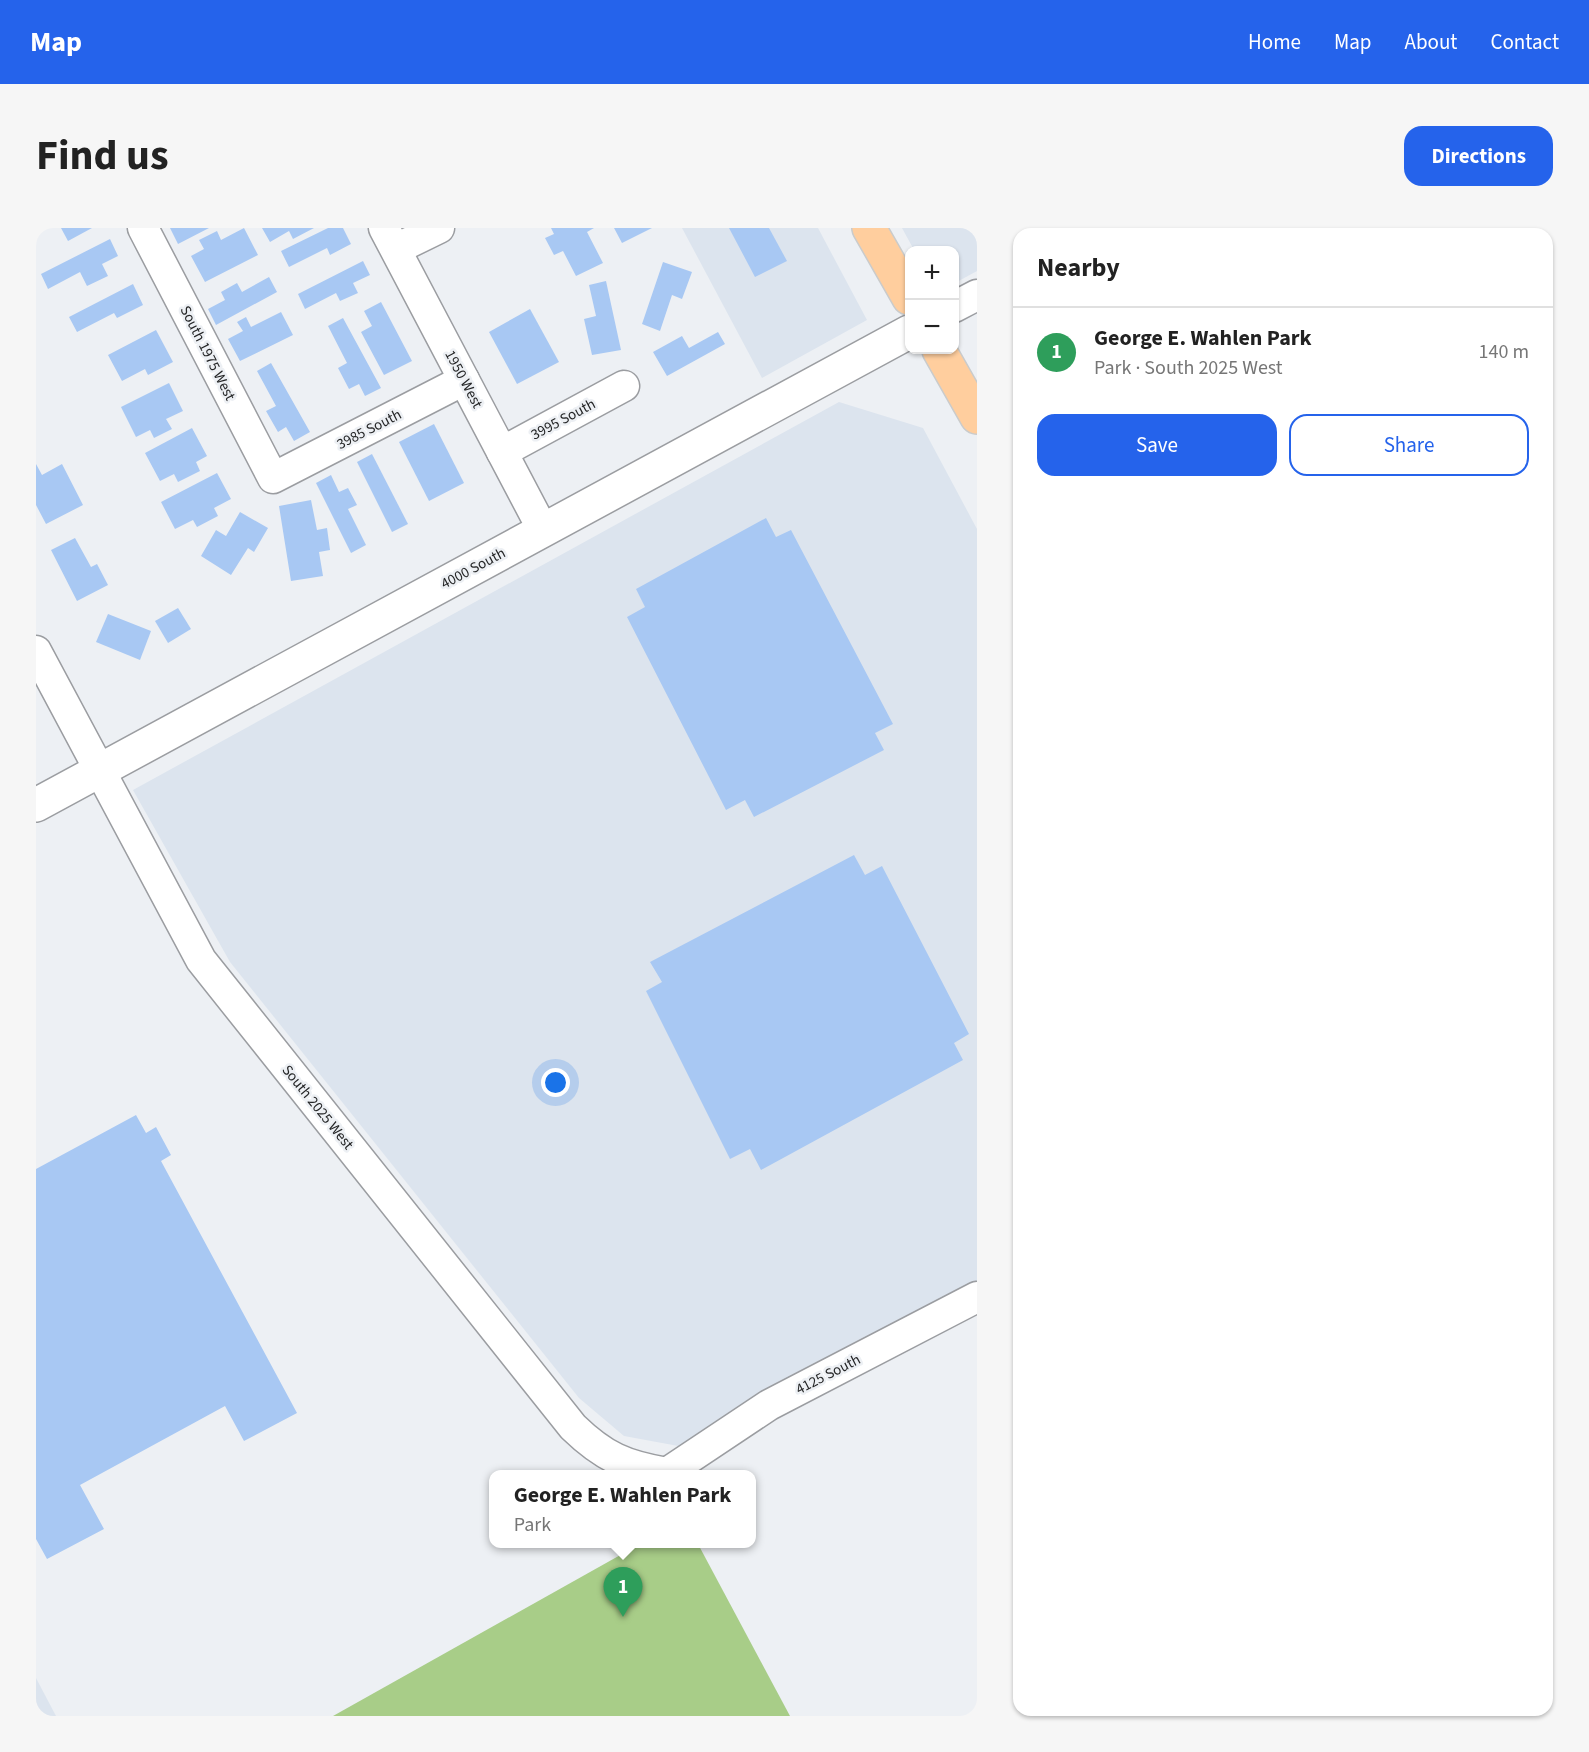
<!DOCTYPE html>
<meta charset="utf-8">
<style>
:root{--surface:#fff;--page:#f6f6f6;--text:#222;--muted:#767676;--line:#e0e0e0;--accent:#2563eb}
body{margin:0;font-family:"Source Sans 3",sans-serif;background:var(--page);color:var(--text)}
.controls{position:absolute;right:18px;top:18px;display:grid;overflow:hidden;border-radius:12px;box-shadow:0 2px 4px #0004}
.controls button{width:54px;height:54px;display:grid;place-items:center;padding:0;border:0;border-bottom:2px solid var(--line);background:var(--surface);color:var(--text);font:30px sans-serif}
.you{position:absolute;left:520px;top:855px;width:21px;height:21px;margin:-15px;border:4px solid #fff;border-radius:50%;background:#1a73e8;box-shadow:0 0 0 9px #1a73e833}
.badge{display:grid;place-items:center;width:39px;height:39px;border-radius:50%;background:var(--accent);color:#fff;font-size:20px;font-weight:700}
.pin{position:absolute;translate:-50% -50px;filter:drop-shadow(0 2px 3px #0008)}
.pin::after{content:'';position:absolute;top:32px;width:21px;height:18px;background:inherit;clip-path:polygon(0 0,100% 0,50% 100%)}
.popup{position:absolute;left:453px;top:1242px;width:267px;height:78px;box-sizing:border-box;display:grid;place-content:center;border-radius:12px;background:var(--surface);filter:drop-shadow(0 2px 4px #0005);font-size:20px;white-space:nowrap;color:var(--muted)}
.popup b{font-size:22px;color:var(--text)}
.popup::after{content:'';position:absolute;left:50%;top:100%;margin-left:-12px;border:12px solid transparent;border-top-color:var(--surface)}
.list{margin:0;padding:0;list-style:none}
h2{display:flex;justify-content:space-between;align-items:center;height:78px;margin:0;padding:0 24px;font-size:26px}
h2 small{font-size:20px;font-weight:400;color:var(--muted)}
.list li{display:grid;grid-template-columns:39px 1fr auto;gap:18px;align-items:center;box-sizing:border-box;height:90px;padding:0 24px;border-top:2px solid var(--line)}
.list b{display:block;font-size:22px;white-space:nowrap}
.list p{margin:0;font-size:20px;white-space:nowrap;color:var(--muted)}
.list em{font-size:20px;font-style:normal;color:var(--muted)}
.actions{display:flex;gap:12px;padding:18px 24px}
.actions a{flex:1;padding:14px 0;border:2px solid var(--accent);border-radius:18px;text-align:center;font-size:21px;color:var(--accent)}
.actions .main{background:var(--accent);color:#fff}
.map{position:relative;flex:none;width:941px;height:1488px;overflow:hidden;border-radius:18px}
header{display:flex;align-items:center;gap:36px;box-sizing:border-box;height:84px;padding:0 30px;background:var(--accent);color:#fff}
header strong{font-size:28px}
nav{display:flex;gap:33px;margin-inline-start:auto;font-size:21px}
.intro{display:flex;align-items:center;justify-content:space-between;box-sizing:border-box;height:144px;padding:0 36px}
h1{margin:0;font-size:42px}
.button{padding:15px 27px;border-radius:18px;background:var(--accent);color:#fff;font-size:21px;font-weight:700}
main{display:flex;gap:36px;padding:0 36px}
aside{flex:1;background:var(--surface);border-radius:18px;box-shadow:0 2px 4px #0004}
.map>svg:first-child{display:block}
.built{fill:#dce4ee}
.green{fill:#a8cd88}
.building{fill:#a8c8f3}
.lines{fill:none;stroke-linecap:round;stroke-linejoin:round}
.minor-casing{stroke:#9b9da1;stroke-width:33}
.tertiary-casing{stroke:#9b9da1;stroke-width:36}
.primary-casing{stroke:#cacbcb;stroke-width:36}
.minor{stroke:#fff;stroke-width:30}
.tertiary{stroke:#fff;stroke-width:33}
.primary{stroke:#ffce9e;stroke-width:33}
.labels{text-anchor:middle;stroke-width:5;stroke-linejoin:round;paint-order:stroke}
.street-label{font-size:15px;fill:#242526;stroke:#edf0f4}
</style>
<header>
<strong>Map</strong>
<nav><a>Home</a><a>Map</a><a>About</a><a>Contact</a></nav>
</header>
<div class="intro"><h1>Find us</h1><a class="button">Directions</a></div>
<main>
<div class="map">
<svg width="941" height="1488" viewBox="0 0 941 1488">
<rect width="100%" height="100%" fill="#edf0f4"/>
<g class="built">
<path d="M646,0H782L831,92L726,150Z"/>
<path d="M866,0H941V43L919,55L918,22H878Z"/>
<path d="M803,174L887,200L941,301V1073L664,1222L588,1208L543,1170L194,734L97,562Z"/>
<path d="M0,1450L20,1488H0Z"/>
</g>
<path class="green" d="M604,1316H662L754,1488H297Z"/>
<g class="building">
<path d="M25,0H56L32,13Z"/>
<path d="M134,0H173L142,16Z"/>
<path d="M208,0L222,27L169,54L155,28L168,21L163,12L181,3L185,12Z"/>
<path d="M226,0H278L257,11L253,3L234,14Z"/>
<path d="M292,0H307L315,16L294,27L291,20L253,39L245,23Z"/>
<path d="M515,0H558L551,4L567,35L540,48L527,23L518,27L509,10L518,6Z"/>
<path d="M578,0H616L586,15Z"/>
<path d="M693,0H733L751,33L719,49Z"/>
<path d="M74,11L82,28L66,36L72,48L51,58L44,44L12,61L5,46Z"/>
<path d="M327,33L334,47L317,55L322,65L304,73L300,65L269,81L262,66Z"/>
<path d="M627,34L656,44L646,71L636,67L624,103L606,96Z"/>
<path d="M233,49L241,64L180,97L172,81L189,72L185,64L201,55L206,64Z"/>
<path d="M570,53L585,122L556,127L548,91L560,88L553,57Z"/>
<path d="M97,56L107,77L81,90L78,85L41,104L33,89Z"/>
<path d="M345,74L376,133L348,147L325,104L336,98L328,83Z"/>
<path d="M494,81L523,134L481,156L453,104Z"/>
<path d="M245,84L257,107L204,133L192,111L207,103L201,94L210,89L215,99Z"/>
<path d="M307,90L345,160L329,168L323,156L313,161L302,140L311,135L292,98Z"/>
<path d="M120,102L137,134L112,147L109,141L86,153L72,127Z"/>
<path d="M682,104L689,116L631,148L617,124L646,108L653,120Z"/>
<path d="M235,135L274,204L258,213L250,199L242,204L230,183L240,178L221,143Z"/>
<path d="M133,155L147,183L130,191L136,201L118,210L114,202L100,209L85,179Z"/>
<path d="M398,196L428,255L393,273L363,214Z"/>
<path d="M156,200L171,228L160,234L164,243L142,254L138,246L124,253L109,225Z"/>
<path d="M336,226L372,296L356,304L321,234Z"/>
<path d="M0,236L6,247L26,236L47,277L10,296L0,277Z"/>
<path d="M181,245L195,271L178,280L182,288L161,299L157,292L139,301L125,274Z"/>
<path d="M295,247L303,264L312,260L321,277L312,281L330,317L315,325L280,255Z"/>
<path d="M275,272L281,302L291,300L294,322L283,324L287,348L255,353L243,278Z"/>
<path d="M204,284L232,300L218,324L212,320L195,347L165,328L180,302L190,308Z"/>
<path d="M730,290L740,309L755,302L857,496L839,505L848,522L718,589L709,572L690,582L591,389L609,379L600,361Z"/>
<path d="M39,310L55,339L61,336L72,357L41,373L15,322Z"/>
<path d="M142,380L155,401L132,415L119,393Z"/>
<path d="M72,386L115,403L104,432L60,414Z"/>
<path d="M818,627L829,647L846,638L933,806L918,815L927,832L725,942L714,921L694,931L610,763L626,754L614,734Z"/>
<path d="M100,887L110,905L120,899L135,927L125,933L261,1185L208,1213L189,1178L44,1257L68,1301L11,1331L0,1311V941Z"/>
</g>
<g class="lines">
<defs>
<g id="minor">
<path d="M107,0L237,250L428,152"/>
<path d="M348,0L507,302"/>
<path d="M360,21L403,0"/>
<path d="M918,79L941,67"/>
<path d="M466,224L588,158"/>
<path d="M0,423L165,732L537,1199C568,1229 589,1238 631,1245L733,1177L941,1069"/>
</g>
<path id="tertiary" d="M0,577L873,104"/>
<g id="primary">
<path d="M833,0L873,70"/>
<path d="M903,122L941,189"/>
</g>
</defs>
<use href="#minor" class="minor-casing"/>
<use href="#tertiary" class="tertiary-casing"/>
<use href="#primary" class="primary-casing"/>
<use href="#minor" class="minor"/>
<use href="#tertiary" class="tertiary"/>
<use href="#primary" class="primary"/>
</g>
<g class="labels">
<g class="street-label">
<text transform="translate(172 125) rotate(63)" y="5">South 1975 West</text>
<text transform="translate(428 151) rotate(62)" y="5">1950 West</text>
<text transform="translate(527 191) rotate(-28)" y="5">3995 South</text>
<text transform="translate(333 201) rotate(-27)" y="5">3985 South</text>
<text transform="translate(437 340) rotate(-28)" y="5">4000 South</text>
<text transform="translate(282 879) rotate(51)" y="5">South 2025 West</text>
<text transform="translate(792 1146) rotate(-27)" y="5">4125 South</text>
</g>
</g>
</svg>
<div class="controls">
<button>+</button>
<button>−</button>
</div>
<div class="you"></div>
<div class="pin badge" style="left:587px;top:1389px;background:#2e9e5b">1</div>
<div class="popup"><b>George E. Wahlen Park</b>Park</div>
</div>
<aside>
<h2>Nearby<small></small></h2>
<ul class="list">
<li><span class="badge" style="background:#2e9e5b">1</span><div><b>George E. Wahlen Park</b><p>Park · South 2025 West</p></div><em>140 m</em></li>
</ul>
<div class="actions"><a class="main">Save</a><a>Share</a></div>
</aside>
</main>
